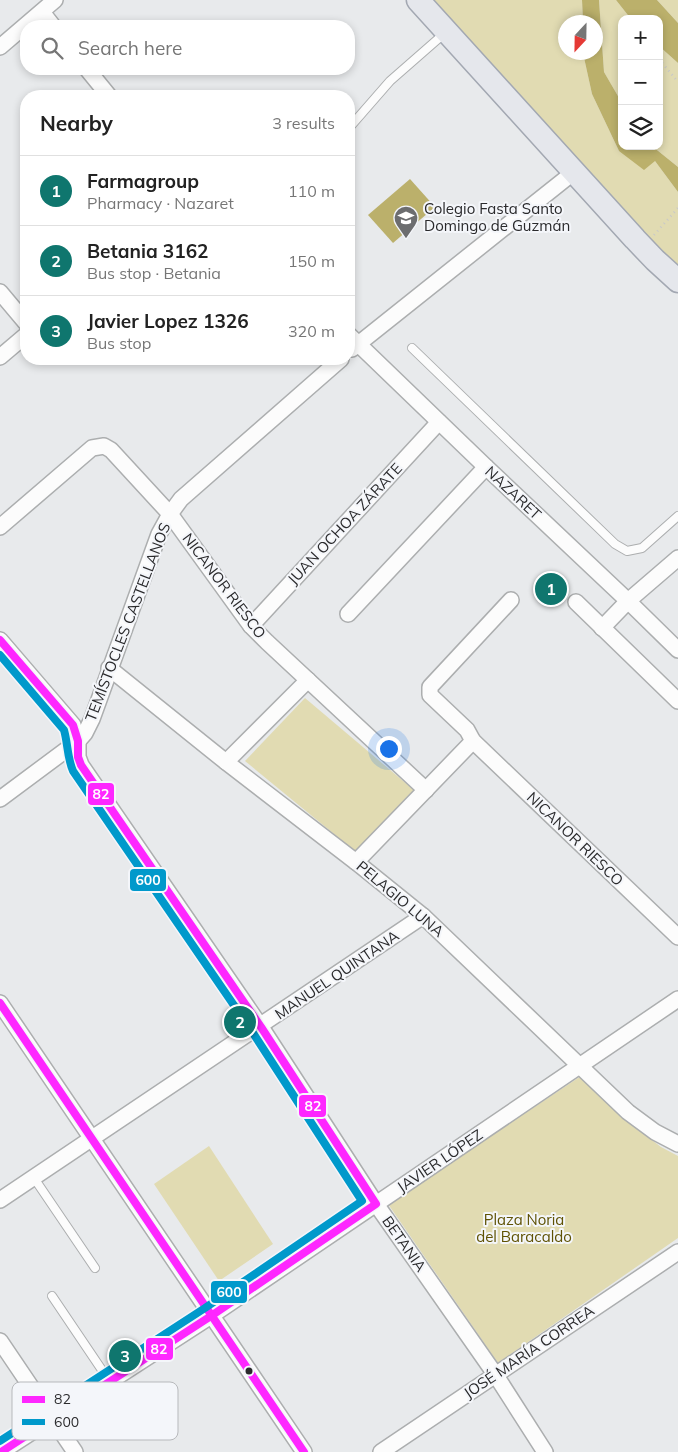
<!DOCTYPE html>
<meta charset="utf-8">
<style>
:root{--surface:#fff;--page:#f2f2f2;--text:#222;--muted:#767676;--line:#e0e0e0;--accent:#0f766e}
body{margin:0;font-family:Mulish,sans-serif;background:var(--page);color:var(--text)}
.controls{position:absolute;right:15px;top:15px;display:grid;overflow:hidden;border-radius:10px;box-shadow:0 2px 8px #0003}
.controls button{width:45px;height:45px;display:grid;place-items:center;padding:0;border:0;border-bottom:1px solid var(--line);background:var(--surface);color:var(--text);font:25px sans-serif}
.compass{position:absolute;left:558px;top:15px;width:45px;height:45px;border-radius:50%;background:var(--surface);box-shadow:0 2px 8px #0003;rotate:202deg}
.you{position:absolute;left:388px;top:748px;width:18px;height:18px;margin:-12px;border:4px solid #fff;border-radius:50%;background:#1a73e8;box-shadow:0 0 0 8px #1a73e833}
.badge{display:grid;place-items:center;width:32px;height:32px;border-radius:50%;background:var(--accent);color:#fff;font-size:16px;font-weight:700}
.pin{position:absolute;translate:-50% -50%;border:2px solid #fff;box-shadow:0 1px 5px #0006}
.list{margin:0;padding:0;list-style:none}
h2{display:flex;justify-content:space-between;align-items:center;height:65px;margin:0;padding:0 20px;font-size:21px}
h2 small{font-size:16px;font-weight:400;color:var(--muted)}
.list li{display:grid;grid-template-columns:32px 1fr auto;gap:15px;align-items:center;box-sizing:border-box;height:70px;padding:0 20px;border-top:1px solid var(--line)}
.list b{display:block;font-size:19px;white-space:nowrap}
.list p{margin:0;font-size:16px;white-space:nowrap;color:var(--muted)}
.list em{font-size:16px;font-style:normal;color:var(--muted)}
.icon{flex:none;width:28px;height:28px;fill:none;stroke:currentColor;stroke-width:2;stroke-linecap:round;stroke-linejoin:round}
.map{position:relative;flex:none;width:678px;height:1452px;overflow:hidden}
.search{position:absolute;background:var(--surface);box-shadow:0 2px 8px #0003;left:20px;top:20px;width:335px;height:55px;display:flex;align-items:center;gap:12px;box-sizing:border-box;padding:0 18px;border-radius:20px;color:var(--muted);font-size:19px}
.panel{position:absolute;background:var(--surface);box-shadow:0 2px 8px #0003;left:20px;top:90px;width:335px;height:275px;border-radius:20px}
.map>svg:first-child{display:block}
.green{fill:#e1dbb2}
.water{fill:#bbb06b}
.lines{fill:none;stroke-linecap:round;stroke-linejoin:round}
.lane-casing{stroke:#acaeaf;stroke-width:10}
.street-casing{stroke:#acaeaf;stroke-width:18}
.primary-casing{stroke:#a3a8b2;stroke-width:25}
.path{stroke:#c8c8c9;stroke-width:2.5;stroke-dasharray:1 4;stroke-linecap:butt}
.lane{stroke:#fcfcfc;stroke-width:8}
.street{stroke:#fcfcfc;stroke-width:15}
.primary{stroke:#e5e7ec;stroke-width:22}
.bus-1-casing{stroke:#f4f6fa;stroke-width:11}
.bus-2-casing{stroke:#f4f6fa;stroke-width:11}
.bus-1{stroke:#fe27ff;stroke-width:8}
.bus-2{stroke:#0099cb;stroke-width:8}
.bus-dot{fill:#2a2a2c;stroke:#f4f6fa;stroke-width:2}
.labels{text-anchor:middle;stroke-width:4;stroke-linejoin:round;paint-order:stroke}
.poi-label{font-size:15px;fill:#2a2a2c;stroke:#f4f6fa;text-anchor:start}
.street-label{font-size:15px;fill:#2a2a2c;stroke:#f4f6fa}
.park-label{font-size:15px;fill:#5f5204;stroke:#f4f6fa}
.key{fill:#f4f6fa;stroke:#b7b9bc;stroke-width:1}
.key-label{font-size:14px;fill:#2a2a2c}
.line-badge{stroke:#f4f6fa;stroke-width:2}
.badge-label{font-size:14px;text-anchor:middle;font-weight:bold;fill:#fff}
</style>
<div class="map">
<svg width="678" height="1452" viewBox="0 0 678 1452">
<rect width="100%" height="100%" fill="#e8eaec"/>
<g class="green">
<path d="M418,0H582L583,22H566V52L583,53L592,94L619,151L655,161L678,192V281Z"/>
<path d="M599,0H616L631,19H622V103L604,72Z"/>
<path d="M657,0H678V23Z"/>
<path d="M659,46L678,63V167L652,146H659Z"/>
<path d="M305,698L415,791L356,852L245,761Z"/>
<path d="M581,1076L588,1077L627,1121L661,1147L678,1156V1238L498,1363L388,1204Z"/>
<path d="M209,1146L273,1244L219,1281L154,1184Z"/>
</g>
<g class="water">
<path d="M582,0H599L604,72L622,103V146H652L678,167V192L655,161L644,170L619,151L592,94L583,53L596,52V22H583Z"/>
<path d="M616,0H657L678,23V63L659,46V19H631Z"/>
<path d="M410,179L435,207L393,243L368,215Z"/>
</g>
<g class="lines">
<defs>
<g id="lane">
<path d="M349,128L390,81L446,32"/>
<path d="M412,348L615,544L627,551L642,548L678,516"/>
<path d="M34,1178L95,1268"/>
<path d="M52,1296L110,1382"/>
</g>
<g id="street">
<path d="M42,12L53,26"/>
<path d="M0,47L55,0"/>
<path d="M87,69L109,96"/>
<path d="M0,292L26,323"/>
<path d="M349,335L486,467L628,601L678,650"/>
<path d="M352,349L574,172"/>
<path d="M0,357L26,335"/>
<path d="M0,527L92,448L104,446L111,450L170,514L251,626L267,642L426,790"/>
<path d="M511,600L430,687V695L467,730L473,741L678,937"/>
<path d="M576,602L678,701"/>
<path d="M348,614L486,467"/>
<path d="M251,626L439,422"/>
<path d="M602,628L628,601L678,558"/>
<path d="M0,640L73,725L78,741V757L81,765L261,1027L376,1204L495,1374L545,1452"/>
<path d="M109,668L226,762L356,862L423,916L628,1112L655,1132L678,1144"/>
<path d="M226,762L308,680"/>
<path d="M0,799L78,741L85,733L92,719L159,534L170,514L181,499L341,359"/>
<path d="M356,862L473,741"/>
<path d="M0,1003L304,1452"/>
<path d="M0,1200L423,916"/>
<path d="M0,1341L75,1452"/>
<path d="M1,1452L211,1316L678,999"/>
<path d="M381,1452L678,1252"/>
</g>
<path id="primary" d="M418,0L635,239L655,260L678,281"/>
</defs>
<use href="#lane" class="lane-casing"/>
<use href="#street" class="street-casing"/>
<use href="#primary" class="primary-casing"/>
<g class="path">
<path d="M659,59L678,82"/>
<path d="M654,235L678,208"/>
</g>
<use href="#lane" class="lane"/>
<use href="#street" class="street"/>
<use href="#primary" class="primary"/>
<defs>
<g id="bus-1">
<path d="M0,640L73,725L78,741V757L81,765L261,1027L376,1204L211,1316L1,1452"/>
<path d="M0,1003L304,1452"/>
</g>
<path id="bus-2" d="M0,655L64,730C68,744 67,757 73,771L253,1033L362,1201L205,1308L0,1441"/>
</defs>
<use href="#bus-1" class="bus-1-casing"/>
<use href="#bus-2" class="bus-2-casing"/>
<use href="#bus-1" class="bus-1"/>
<use href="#bus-2" class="bus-2"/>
</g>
<defs>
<symbol id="school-pin" viewBox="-11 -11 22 30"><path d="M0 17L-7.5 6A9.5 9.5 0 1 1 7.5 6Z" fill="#6c6d6f" stroke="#f4f6fa"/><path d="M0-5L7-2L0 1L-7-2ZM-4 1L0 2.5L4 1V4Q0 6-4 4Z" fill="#fff"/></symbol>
</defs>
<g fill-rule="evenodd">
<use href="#school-pin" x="392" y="204" width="28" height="38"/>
</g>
<circle class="bus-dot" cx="249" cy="1371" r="4.5"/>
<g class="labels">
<g class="poi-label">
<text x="424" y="214">Colegio Fasta Santo<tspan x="424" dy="17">Domingo de Guzmán</tspan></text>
</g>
<g class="street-label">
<text transform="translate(513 493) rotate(43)" y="5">NAZARET</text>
<text transform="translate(345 524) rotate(-47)" y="5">JUAN OCHOA ZÁRATE</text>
<text transform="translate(224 586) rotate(53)" y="5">NICANOR RIESCO</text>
<text transform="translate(128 622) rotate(-69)" y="5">TEMÍSTOCLES CASTELLANOS</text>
<text transform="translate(575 839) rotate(44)" y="5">NICANOR RIESCO</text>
<text transform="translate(400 899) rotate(40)" y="5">PELAGIO LUNA</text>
<text transform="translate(337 975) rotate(-34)" y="5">MANUEL QUINTANA</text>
<text transform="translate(440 1161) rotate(-34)" y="5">JAVIER LÓPEZ</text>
<text transform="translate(404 1244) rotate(55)" y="5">BETANIA</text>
<text transform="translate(529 1352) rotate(-34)" y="5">JOSÉ MARÍA CORREA</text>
</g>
<g class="park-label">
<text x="524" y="1225">Plaza Noria<tspan x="524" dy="17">del Baracaldo</tspan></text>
</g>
</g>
<rect x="12" y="1382" width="166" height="58" rx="8" class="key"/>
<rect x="22" y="1396" width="23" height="7" fill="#fe27ff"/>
<rect x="22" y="1419" width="23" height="6" fill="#0099cb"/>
<g class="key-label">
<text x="54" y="1404">82</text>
<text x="54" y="1427">600</text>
</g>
<g class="line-badge">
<rect x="87" y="782" width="28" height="24" rx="5" fill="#fe27ff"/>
<rect x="129" y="868" width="38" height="24" rx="5" fill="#0099cb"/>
<rect x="298" y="1094" width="29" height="24" rx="5" fill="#fe27ff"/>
<rect x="210" y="1280" width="38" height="24" rx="5" fill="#0099cb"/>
<rect x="145" y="1337" width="29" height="24" rx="5" fill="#fe27ff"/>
</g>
<g class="badge-label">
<text x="101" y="799">82</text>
<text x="148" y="885">600</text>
<text x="313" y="1111">82</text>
<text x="229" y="1297">600</text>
<text x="159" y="1354">82</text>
</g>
</svg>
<div class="controls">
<button>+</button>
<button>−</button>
<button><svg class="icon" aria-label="layers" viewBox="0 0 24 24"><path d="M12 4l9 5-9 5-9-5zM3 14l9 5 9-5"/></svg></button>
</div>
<svg class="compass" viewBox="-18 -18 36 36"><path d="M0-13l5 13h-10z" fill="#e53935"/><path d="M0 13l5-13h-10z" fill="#767676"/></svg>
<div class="you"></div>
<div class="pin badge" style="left:551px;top:589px">1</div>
<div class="pin badge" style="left:240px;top:1022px">2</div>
<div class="pin badge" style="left:125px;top:1356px">3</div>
<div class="search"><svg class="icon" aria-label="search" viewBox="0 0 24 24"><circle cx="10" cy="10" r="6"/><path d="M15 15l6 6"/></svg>Search here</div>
<section class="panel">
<h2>Nearby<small>3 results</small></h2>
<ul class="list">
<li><span class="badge">1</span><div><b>Farmagroup</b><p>Pharmacy · Nazaret</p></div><em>110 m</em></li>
<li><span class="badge">2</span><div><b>Betania 3162</b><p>Bus stop · Betania</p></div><em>150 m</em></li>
<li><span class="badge">3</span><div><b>Javier Lopez 1326</b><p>Bus stop</p></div><em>320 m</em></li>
</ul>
</section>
</div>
